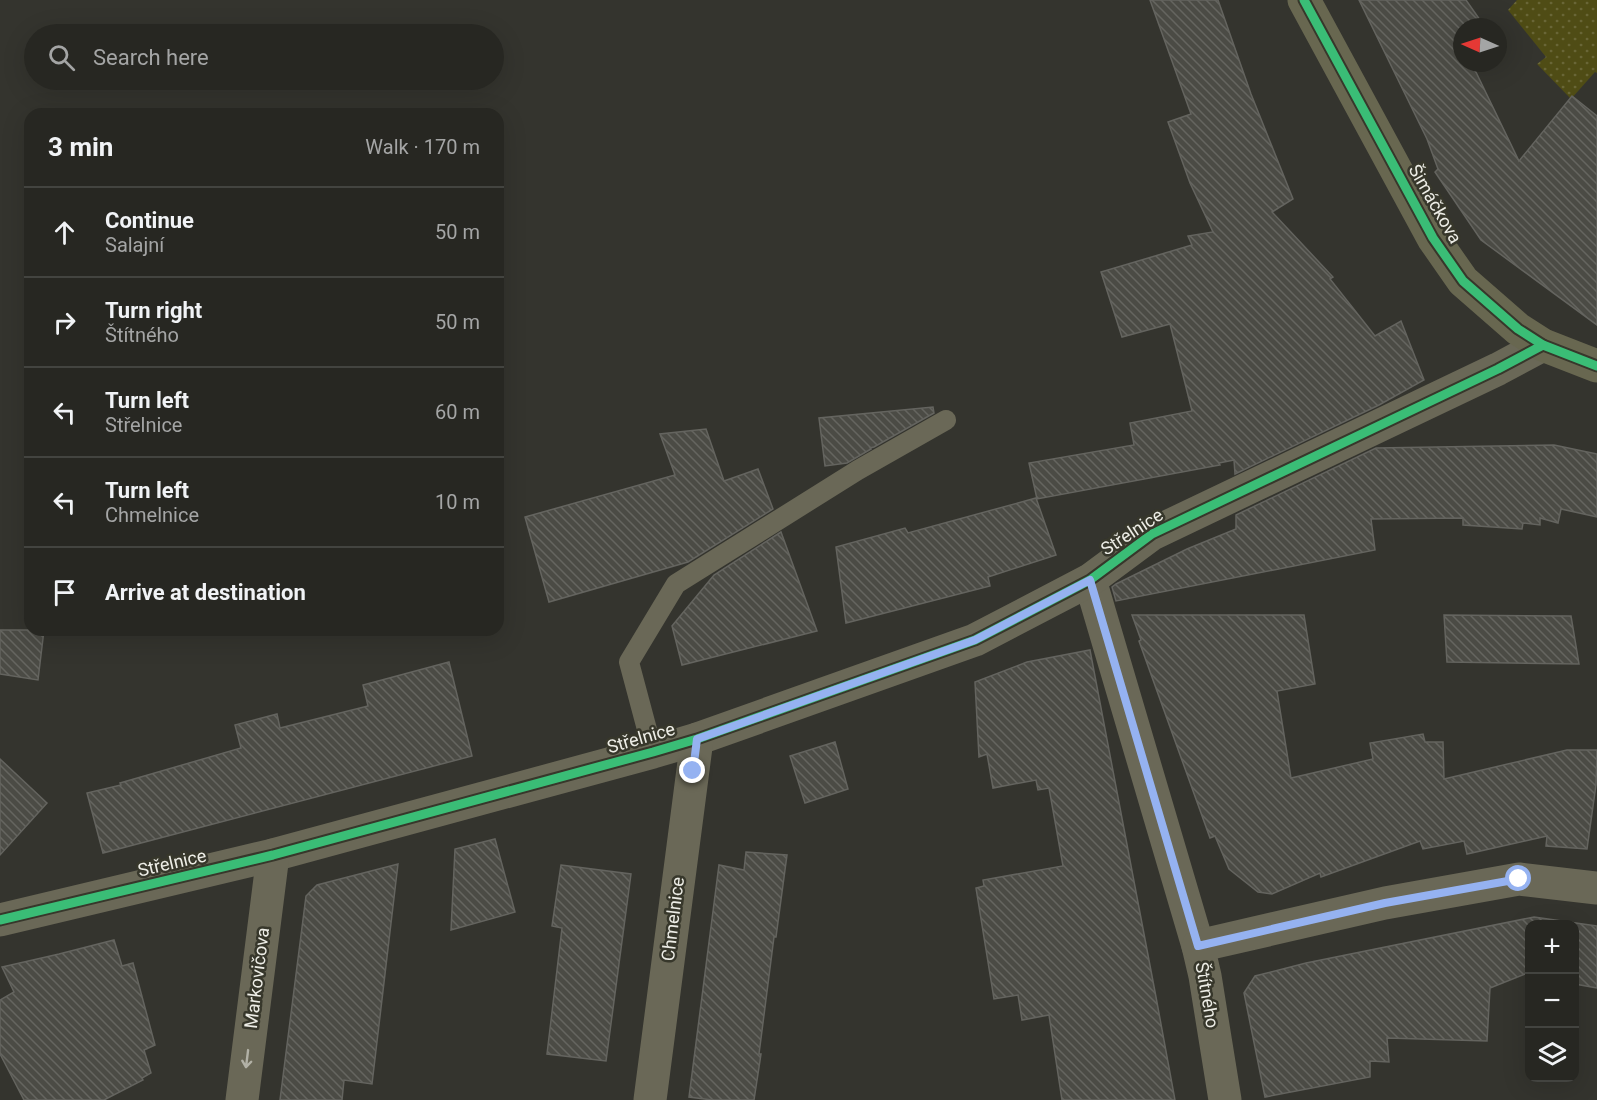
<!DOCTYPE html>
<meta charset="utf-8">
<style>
:root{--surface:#272722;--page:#33332f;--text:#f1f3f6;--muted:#a4a5a5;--line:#434440}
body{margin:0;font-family:Roboto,sans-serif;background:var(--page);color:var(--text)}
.controls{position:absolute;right:18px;bottom:18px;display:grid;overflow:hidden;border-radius:12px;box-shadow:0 6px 24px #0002}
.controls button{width:54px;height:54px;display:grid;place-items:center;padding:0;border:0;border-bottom:2px solid var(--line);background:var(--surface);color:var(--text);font:30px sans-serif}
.compass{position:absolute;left:1453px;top:18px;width:54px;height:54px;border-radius:50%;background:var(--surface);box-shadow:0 6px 24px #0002;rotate:273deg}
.stop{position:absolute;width:18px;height:18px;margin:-14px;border:4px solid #95b2f1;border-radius:50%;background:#fff}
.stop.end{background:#95b2f1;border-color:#fff;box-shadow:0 2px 6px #0008}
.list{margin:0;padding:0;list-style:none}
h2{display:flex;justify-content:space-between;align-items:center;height:78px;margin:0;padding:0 24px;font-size:26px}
h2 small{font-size:20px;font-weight:400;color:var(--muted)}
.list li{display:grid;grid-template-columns:39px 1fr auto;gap:18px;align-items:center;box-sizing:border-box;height:90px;padding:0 24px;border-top:2px solid var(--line)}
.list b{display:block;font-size:22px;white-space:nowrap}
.list p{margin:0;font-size:20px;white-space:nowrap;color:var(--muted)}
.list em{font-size:20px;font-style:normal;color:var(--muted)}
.icon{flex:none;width:33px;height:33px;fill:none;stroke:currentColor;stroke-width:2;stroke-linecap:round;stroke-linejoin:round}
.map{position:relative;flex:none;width:1597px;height:1100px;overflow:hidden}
.search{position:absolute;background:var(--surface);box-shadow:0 6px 24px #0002;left:24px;top:24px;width:480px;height:66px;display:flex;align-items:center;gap:15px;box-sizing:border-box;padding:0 21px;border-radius:33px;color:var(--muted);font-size:22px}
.panel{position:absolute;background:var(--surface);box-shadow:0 6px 24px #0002;left:24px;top:108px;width:480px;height:528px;border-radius:18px}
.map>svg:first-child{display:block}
.green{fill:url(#green-dots)}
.building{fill:url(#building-back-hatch);stroke:#64645f;stroke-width:1.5}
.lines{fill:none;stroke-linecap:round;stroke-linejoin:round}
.lane{stroke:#6a6857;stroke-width:20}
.street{stroke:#6a6857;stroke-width:33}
.secondary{stroke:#686750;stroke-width:33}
.cycleway-casing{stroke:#37372b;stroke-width:13}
.cycleway{stroke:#3abd76;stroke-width:9}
.oneway{stroke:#b2b1a6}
.route{stroke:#95b2f1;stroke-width:8}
.labels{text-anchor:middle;stroke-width:5;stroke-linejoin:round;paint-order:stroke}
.street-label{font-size:18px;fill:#edede6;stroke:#37372b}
</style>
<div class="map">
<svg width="1597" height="1100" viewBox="0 0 1597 1100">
<defs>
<pattern id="green-dots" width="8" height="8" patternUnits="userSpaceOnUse" patternTransform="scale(1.5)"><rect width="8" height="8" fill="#4f4c15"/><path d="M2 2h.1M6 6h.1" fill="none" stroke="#696637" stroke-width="1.8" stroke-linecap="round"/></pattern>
<pattern id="building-back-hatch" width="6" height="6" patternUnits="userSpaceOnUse" patternTransform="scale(1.5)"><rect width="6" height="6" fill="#4b4b45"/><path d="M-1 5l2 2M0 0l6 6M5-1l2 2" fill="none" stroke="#656560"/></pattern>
</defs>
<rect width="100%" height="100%" fill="#34342e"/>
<path class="green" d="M1517,0H1597V73L1595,72L1571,99L1537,64L1546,57L1508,10Z"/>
<g class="building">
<path d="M1150,0H1218L1251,94L1293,199L1272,212L1333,277L1330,279L1375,336L1401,321L1424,380L1379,405L1235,474L1234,460L1219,463L1220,465L1037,499L1029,463L1134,445L1130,423L1192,411L1170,324L1122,337L1101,272L1192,245L1188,236L1213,232L1190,183L1168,122L1191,114Z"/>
<path d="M1359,0H1466L1485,27H1462V63H1480L1474,68L1519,161L1572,96L1597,116V325L1481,240L1435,172L1438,169L1427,139Z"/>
<path d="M933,407L934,413L874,447L870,448L871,449L847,463L825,466L819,418Z"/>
<path d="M706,429L724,481L758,469L773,509L688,562L549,602L525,517L675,475L660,434Z"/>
<path d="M1554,445L1597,454V517L1561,509L1558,523L1540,518V525L1523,523L1522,529L1463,525V518L1371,519L1375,550L1116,601L1112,587L1116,584L1187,549L1236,529V515L1376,448Z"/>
<path d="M1036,498L1056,555L988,577L990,586L846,623L836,547L905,528L908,533Z"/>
<path d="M781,532L817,631L682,665L672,626L714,575Z"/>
<path d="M1132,615H1304L1315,684L1277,691L1291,778L1373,759L1370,743L1423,734L1425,742H1443L1444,779L1567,750H1597L1596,785L1587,849L1546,846L1547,836L1467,854L1464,841L1423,849L1420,841L1321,877L1320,873L1272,894L1258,892L1229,869L1215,836L1210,838L1139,641L1141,640Z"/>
<path d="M1444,615L1571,616L1579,664L1447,662Z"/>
<path d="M0,630H44L38,680L0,674Z"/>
<path d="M1090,650L1156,997L1175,1100H1062L1049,1015L1022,1020L1018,995L994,999L976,888L984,886L983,880L1063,866L1049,788L1038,790L1036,780L993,788L987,754L979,757L975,682L1027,662Z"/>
<path d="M449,662L472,756L103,853L87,793L121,785L120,783L241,748L235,725L277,714L280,728L368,706L363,685Z"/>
<path d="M835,742L848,789L805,803L790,756Z"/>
<path d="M0,759L47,803L0,855Z"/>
<path d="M495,839L515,912L451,930L455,849Z"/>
<path d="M746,852L787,855L776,937H774L759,1054H761L754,1100H712L689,1097L719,865L744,870Z"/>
<path d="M398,864L372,1084L344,1080L342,1100H280L306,896L317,885Z"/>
<path d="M561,865L631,874L606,1061L547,1054L562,928L552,926Z"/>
<path d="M1534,917L1597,926V988L1575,984V924H1530V975L1525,974L1490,988L1487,1041L1387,1038L1389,1062L1370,1061V1077L1265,1097L1244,993L1255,976L1306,963Z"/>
<path d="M114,940L122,966L133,963L155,1045L144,1050L151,1073L142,1078L143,1080L104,1100H24L0,1054V1000L14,992L2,967L59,954Z"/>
</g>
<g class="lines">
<path class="lane" d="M653,752L629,662L676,584L858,470L946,420"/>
<g class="street">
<path d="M1090,580L1198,946L1205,976L1225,1100"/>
<path d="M0,920L273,855L653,752L697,739L975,640L1090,580L1152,534L1498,369L1543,345"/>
<path d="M1198,946L1385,903L1519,879L1597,888"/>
<path d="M242,1100L273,855"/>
<path d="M650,1100L697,739"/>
</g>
<path class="secondary" d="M1304,0L1433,238L1463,281L1518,329L1543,345L1597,366"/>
<defs>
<g id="cycleway">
<path d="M1304,0L1433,238L1463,281L1518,329L1543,345L1597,366"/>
<path d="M0,920L273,855L653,752L697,739L975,640L1090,580L1152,534L1498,369L1543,345"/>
</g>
</defs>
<use href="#cycleway" class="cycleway-casing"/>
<use href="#cycleway" class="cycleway"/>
</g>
<defs><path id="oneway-shaft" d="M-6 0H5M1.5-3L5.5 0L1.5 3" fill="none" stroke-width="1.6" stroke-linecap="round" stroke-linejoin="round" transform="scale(1.5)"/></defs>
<use class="oneway" href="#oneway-shaft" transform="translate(247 1059) rotate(97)"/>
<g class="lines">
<path class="route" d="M693,771L697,739L975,640L1090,580L1198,946L1385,903L1519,879"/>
</g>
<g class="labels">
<g class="street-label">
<text transform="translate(1435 204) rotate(60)" y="6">Šimáčkova</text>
<text transform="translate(1132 532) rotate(-33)" y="6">Střelnice</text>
<text transform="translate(641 738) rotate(-16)" y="6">Střelnice</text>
<text transform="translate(172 863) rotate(-13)" y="6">Střelnice</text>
<text transform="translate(673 919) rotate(-83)" y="6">Chmelnice</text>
<text transform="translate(257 978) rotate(-83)" y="6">Markovičova</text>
<text transform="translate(1207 995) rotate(80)" y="6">Štítného</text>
</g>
</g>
</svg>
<div class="controls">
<button>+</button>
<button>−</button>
<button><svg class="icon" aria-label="layers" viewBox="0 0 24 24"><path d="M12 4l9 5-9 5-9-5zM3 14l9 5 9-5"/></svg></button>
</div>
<svg class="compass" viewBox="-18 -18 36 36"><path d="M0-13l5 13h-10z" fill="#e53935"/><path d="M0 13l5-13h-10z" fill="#a4a5a5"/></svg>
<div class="stop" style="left:1519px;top:879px"></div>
<div class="stop end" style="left:693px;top:771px"></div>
<div class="search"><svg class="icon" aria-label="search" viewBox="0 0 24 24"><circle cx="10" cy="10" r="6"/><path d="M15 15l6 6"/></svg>Search here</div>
<section class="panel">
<h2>3 min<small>Walk · 170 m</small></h2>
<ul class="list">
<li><svg class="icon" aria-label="ahead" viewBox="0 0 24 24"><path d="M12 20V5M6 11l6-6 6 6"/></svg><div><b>Continue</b><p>Salajní</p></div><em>50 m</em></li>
<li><svg class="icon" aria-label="right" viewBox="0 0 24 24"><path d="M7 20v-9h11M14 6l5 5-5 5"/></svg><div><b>Turn right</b><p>Štítného</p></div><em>50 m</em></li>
<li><svg class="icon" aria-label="left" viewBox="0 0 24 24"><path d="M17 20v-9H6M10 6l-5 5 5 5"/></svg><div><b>Turn left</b><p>Střelnice</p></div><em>60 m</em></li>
<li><svg class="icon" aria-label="left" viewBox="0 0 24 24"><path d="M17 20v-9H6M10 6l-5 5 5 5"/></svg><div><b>Turn left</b><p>Chmelnice</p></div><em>10 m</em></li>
<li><svg class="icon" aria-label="arrive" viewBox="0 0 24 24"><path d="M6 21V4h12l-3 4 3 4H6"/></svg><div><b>Arrive at destination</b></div></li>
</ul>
</section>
</div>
